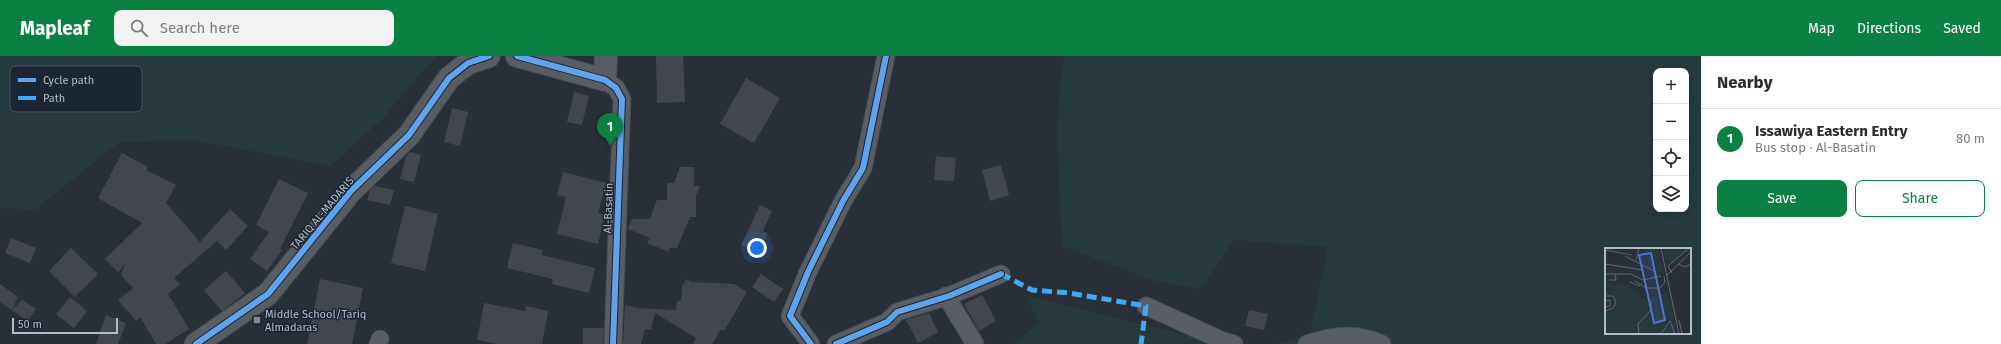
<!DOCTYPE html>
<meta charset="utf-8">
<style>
:root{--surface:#fff;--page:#f2f2f3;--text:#2b2b33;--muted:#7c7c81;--line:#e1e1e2;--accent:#0b8043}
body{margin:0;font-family:"Fira Sans",sans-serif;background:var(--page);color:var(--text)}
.controls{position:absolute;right:12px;top:12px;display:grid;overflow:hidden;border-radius:8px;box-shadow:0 2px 6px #0003}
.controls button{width:36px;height:36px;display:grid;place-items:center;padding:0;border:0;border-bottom:1px solid var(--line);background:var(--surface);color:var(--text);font:20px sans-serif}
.scale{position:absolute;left:12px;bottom:10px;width:106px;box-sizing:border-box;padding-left:4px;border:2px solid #b2bbc8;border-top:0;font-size:11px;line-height:14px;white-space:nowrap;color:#b2bbc8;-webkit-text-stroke:3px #1c2532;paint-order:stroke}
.you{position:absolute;left:757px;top:192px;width:14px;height:14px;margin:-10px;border:3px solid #fff;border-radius:50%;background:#1a73e8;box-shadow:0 0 0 6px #1a73e833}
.badge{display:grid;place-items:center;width:26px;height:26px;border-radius:50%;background:var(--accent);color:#fff;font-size:13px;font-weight:700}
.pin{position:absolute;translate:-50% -33px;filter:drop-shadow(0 1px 2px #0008)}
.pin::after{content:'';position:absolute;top:21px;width:14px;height:12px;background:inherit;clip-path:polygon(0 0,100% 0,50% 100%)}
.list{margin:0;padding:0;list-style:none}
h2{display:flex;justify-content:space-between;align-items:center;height:52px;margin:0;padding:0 16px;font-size:17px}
h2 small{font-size:13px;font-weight:400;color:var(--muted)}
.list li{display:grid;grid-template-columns:26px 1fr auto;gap:12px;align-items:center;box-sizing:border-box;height:60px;padding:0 16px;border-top:1px solid var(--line)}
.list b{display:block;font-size:15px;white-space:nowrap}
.list p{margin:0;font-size:13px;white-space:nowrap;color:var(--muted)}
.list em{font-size:13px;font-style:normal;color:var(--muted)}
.actions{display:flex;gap:8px;padding:12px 16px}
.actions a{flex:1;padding:9px 0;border:1px solid var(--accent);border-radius:8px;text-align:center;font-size:14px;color:var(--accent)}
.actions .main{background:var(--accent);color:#fff}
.icon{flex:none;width:22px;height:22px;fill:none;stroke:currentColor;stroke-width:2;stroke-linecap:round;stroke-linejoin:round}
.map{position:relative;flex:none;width:1701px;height:288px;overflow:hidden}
header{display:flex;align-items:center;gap:24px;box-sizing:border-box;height:56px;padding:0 20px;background:var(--accent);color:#fff}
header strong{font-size:19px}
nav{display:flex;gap:22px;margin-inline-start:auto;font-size:14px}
.search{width:280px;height:36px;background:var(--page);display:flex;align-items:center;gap:10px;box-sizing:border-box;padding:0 14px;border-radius:8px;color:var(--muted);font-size:15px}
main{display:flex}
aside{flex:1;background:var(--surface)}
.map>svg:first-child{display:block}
.green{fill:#26393d;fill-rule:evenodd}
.building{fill:#42474e}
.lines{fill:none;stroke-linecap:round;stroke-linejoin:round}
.street-casing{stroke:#474b52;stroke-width:19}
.secondary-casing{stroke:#474b52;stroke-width:24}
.street{stroke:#595d65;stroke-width:17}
.secondary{stroke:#585c63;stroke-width:22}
.quiet{stroke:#3fa9f5;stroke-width:5;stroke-dasharray:10 5;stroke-linecap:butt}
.cycleway-casing{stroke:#1c2532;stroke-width:8}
.cycleway{stroke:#60a3ed;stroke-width:6}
.poi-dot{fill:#828a95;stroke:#1c2532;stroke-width:1.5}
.labels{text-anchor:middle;stroke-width:3;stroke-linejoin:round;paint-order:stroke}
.street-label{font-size:11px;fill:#b2bbc8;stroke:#1c2532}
.poi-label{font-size:11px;fill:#b2bbc8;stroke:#1c2532;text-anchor:start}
.inset-road{fill:none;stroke:#606771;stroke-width:1}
.view{fill:#5174d2;fill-opacity:0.15;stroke:#5174d2;stroke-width:2}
.inset-edge{fill:none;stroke:#b2bbc8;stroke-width:2}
.key{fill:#1c2532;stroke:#49525f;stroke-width:1}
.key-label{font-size:11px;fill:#b2bbc8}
</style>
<header>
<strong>Mapleaf</strong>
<div class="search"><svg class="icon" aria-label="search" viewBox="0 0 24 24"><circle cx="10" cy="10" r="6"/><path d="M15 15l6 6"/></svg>Search here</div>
<nav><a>Map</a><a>Directions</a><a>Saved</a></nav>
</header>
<main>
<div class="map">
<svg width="1701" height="288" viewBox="0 0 1701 288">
<rect width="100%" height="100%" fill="#292f37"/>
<g class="green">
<path d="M0,0H436L382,63L331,110L192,84L119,86L35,154L0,152Z"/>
<path d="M1064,0H1701V288H1278L1310,277L1328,191L1234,184L1200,233L1155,225L1062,190C1059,127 1053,63 1064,0ZM1656,15H1686V153H1656ZM1606,193H1690V277H1606Z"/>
<path d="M1027,240L1222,288H1014L1039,267Z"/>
</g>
<g class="building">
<path d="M656,0H683L685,46L657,47Z"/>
<path d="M746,22L780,42L754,87L720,68Z"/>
<path d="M574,36L589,40L582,69L567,66Z"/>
<path d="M452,52L468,56L460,90L444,86Z"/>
<path d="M410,96L421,99L414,126L400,123L406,100Z"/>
<path d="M122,97L148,111L146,114L176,129L166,147L200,186L230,153L248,170L226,194L217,185L174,222L180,228L168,238L189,273L165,288H156L140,261L136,265L118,244L133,232L121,219L125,208L118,216L105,203L142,167L98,142Z"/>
<path d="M936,100L956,102L954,125L934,124Z"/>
<path d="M1001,109L1009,139L990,145L982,114Z"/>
<path d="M680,111H694V130H700L696,140V161H690L677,192H670L669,196L647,187L650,182L628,173L632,163H650L657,144H667V127H674Z"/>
<path d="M563,116L606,127L598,157L605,159L598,188L557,178L566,141L557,139Z"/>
<path d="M279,123L308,137L280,193L282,194L267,215L250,203L269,176L256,169Z"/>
<path d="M374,130L394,134L390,149L367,144L370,134Z"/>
<path d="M760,149L772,155L763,175L768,178L758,197L741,189Z"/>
<path d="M405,150L438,158L425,215L391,207Z"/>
<path d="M11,182L36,192L30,207L5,197Z"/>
<path d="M513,187L543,194L542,199L595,212L589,237L552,228L553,223L507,212Z"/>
<path d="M71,192L98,218L75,241L49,215Z"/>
<path d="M226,215L245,237L222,255L204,234Z"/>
<path d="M761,218L783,233L774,246L752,231Z"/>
<path d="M320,223L363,232L352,288H307Z"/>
<path d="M686,223L691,226L734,228L747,236L724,275L721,273L712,288H693L696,282L655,257L651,274L645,273L641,288H623L625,249L637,252L676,254L677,245H681L682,231Z"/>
<path d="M0,228L18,241L12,254L22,244L36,253L28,265L0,246Z"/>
<path d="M982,239L996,265L979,275L964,248Z"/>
<path d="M70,241L87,255L74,272L56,258Z"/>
<path d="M484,247L525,255L526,250L548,255L542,288H498L477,284Z"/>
<path d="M1249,254L1268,258L1264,274L1245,270Z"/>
<path d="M929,257L938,276L918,287L906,264Z"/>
<path d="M106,259L126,267L118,288H96Z"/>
<path d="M583,272H604L603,288H583Z"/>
</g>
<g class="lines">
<defs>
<g id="street">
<path d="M605,24L616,32L622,43L613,288"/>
<path d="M946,240L975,288"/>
<path d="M1146,250L1221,284L1234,288"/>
<path d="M378,288L380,283"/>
<path d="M811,288L790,260L808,216L843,145L863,112L886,0"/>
<path d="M836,288L887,266L897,256L949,240L1001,218"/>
<path d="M1307,288C1332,279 1358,276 1382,288"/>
</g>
<g id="secondary">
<path d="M517,0L605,24L606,0"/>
<path d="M196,288L268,238L351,135L409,79L449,22L468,7L489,0"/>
</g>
</defs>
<use href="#street" class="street-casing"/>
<use href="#secondary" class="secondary-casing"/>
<use href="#street" class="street"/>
<use href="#secondary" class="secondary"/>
<path class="quiet" d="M1001,218L1032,234L1069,237L1146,250L1141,288"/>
<defs>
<g id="cycleway">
<path d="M517,0L605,24L616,32L622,43L613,288"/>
<path d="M196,288L268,238L351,135L409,79L449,22L468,7L489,0"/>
<path d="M811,288L790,260L808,216L843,145L863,112L886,0"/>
<path d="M836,288L887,266L897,256L949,240L1001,218"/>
</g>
</defs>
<use href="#cycleway" class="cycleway-casing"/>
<use href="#cycleway" class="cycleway"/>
</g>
<rect class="poi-dot" x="253" y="260" width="8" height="8" rx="2"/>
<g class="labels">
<g class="street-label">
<text transform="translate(608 152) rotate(-88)" y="4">Al-Basatin</text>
<text transform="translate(322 157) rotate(-50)" y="4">TARIQ AL-MADARIS</text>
</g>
<g class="poi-label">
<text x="265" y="262">Middle School/Tariq<tspan x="265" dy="13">Almadaras</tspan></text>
</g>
</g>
<g transform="translate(1605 192)">
<rect width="86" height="86" fill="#292f37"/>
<path d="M39,0H53L59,26L51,27L50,22L44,19ZM58,0H83L66,15L61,12ZM1,36L19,37L30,43L37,52L45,47L46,59H49L47,48L63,45L72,86H0V64L8,61L12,53L9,48L0,47V43H10L17,48L12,43L0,39Z" fill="#26393d"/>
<path class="inset-road" d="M56,0L74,86M0,2L27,7M20,8L49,23L50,29M31,12L34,0M0,16L38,22M73,16L80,19L86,16M67,25L63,18L84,0M0,26H26L38,32L56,28M61,28L86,4M4,32H11L10,26M30,33L41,40H55L60,34L59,28M25,34L34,38L37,35M0,48H8L11,54L8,60L0,63M0,53L5,52V58L0,59M74,72L77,86M34,86L33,76L46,62V52M56,86L65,73L70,86"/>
<path class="view" d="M46,5L60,72L49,75L34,7Z"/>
<rect width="86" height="86" class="inset-edge"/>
</g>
<rect x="10" y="10" width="132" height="46" rx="6" class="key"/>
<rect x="18" y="22" width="18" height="4" fill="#60a3ed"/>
<rect x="18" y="40" width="18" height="4" fill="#3fa9f5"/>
<g class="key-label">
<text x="43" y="28">Cycle path</text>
<text x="43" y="46">Path</text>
</g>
</svg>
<div class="controls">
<button>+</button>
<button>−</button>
<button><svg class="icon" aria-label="locate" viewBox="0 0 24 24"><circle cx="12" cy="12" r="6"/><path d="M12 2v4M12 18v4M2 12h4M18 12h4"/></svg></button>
<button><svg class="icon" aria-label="layers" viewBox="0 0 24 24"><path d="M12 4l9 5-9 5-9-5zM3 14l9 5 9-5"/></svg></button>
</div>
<div class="scale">50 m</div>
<div class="you"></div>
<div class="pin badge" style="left:610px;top:90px">1</div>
</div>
<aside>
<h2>Nearby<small></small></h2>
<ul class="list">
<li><span class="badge">1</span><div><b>Issawiya Eastern Entry</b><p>Bus stop · Al-Basatin</p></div><em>80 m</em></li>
</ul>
<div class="actions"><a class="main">Save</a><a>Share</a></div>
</aside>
</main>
